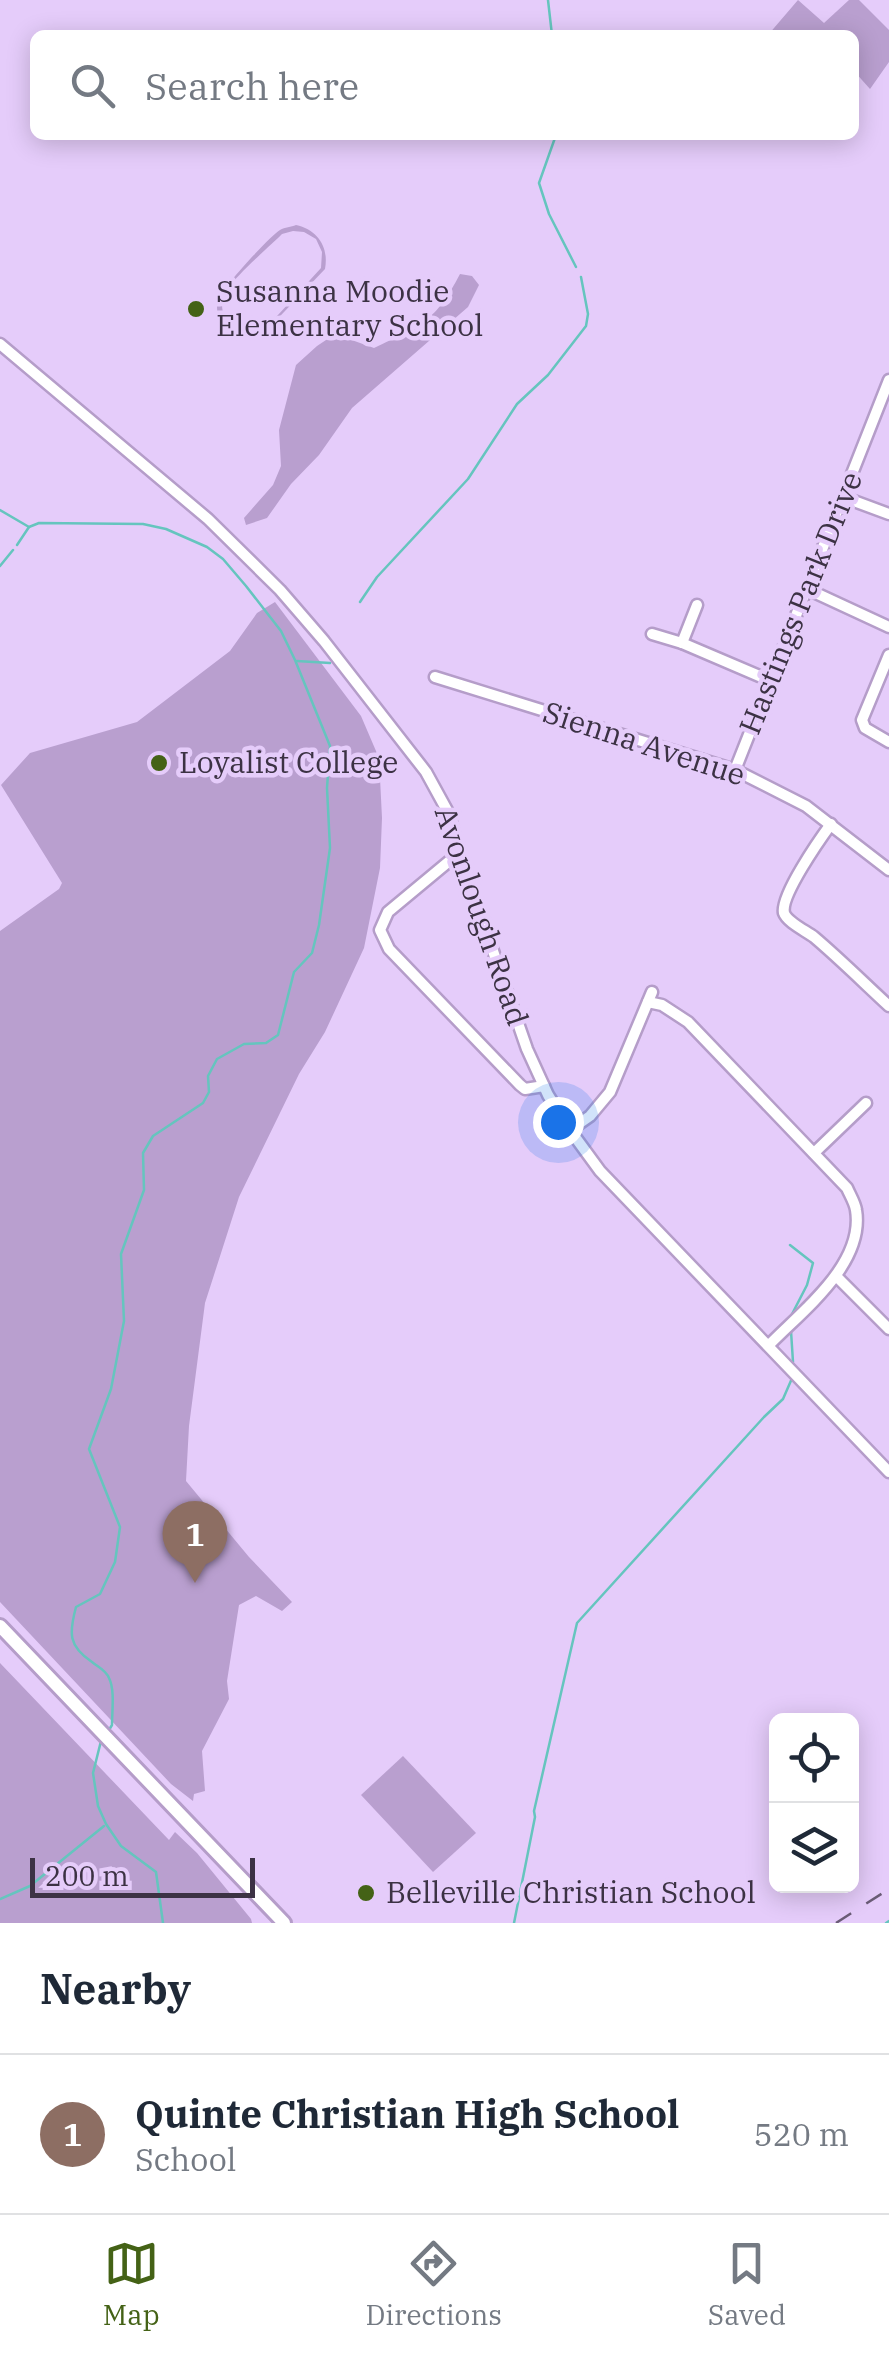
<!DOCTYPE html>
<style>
:root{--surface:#fff;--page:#f6f6f7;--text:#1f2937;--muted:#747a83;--line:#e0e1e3;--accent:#446216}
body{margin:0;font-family:"IBM Plex Serif",serif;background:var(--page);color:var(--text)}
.controls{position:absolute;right:30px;bottom:30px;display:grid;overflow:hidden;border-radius:15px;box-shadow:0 5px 25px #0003}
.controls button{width:90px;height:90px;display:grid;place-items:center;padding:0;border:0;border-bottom:2px solid var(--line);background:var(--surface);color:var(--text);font:50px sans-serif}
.scale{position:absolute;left:30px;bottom:25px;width:225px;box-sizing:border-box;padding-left:10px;border:5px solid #3c3244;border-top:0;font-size:28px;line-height:35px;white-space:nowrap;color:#3c3244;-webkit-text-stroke:8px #e5ccfa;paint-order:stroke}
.you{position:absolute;left:558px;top:1122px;width:35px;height:35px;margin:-25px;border:8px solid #fff;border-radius:50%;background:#1a73e8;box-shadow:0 0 0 15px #1a73e833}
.badge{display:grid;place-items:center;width:65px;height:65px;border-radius:50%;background:var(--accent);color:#fff;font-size:32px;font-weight:700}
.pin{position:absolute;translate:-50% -82px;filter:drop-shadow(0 2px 5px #0008)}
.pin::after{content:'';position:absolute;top:52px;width:35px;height:30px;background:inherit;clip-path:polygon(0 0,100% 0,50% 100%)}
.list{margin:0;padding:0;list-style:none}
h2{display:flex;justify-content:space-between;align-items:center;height:130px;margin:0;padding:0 40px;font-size:42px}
h2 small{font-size:32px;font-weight:400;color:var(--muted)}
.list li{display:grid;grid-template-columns:65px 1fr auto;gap:30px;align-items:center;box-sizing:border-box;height:160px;padding:0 40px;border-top:2px solid var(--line)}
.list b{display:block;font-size:38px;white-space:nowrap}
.list p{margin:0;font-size:32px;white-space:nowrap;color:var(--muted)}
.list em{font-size:32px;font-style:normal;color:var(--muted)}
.icon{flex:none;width:55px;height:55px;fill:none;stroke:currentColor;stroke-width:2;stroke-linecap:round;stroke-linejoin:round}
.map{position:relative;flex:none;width:889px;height:1923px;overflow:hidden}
.search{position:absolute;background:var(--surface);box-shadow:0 5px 25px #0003;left:30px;right:30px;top:30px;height:110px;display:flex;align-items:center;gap:25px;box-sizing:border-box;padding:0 35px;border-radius:15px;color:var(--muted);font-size:38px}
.sheet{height:290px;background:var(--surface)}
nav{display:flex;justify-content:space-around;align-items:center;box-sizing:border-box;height:140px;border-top:2px solid var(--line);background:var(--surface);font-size:28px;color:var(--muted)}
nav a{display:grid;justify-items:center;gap:5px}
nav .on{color:var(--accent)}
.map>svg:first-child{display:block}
.green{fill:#b99fcf;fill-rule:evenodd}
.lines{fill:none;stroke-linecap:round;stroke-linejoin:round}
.stream{stroke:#65c5be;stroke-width:2.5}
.minor-casing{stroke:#b59dc9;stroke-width:15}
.major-casing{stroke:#b59dc9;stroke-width:18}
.minor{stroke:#fff;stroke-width:10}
.major{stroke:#fff;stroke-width:12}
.rail{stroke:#6a5c76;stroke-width:2.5;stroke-dasharray:18 18;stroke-linecap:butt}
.poi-dot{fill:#446216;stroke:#e5ccfa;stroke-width:4}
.labels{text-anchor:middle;stroke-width:9;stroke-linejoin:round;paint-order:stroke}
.poi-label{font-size:30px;fill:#3c3244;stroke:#e5ccfa;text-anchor:start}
.street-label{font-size:30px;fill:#3c3244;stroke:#e5ccfa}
</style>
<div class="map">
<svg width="889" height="1923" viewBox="0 0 889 1923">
<rect width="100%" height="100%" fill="#e5ccfa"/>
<g class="green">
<path d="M798,0L824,23L849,0H859L889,30V62L870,89L854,71V35H768Z"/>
<path d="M296,225C318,230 329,247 325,269L264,333C251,337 239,338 227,328C219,321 215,311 218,300C221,289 270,236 280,230C285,227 291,227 296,225ZM293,231L304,232L316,239L322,252L321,268L267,327C255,333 242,335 231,325C221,316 219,301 227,290C238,273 267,249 282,234Z"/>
<path d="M460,274L472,276L479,285L468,307L352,408L319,455L291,484L267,518L246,525L244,518L273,485L281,466L279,430L296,365L317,346L335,334L374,348C422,325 435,322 460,274Z"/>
<path d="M275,602L361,716L379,758L382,818L380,868L364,948L325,1032L299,1074L239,1197L205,1303L189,1426L186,1481L249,1557L292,1602L282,1611L256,1596L239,1605L227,1681L229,1699L202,1751L205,1791L194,1794L193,1801L171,1784L0,1602V931L59,889L62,883L1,785L30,753L137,722L230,651L257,613Z"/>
<path d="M0,1663L169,1840L175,1832L197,1853L251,1919L252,1923H0Z"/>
<path d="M403,1756L476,1833L433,1872L361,1795Z"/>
</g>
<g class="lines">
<g class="stream">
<path d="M548,0L552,35"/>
<path d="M556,135L539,183L549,214L576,267"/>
<path d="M0,510L29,527L39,523L143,524L166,529L207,547L223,559L246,586L281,631L295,660L330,746L327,788L330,848L319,925L312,953L294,972L278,1035L266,1043L244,1044L217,1059L208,1076L209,1092L203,1103L153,1136L143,1153L144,1190L121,1254L124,1321L111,1389L89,1449L120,1527L115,1562L100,1594L76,1607C69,1633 68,1646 92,1662C98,1667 106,1670 109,1678C115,1690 112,1711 112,1725L109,1730"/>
<path d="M17,545L29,527"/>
<path d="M0,566L13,550"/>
<path d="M360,602L377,577L468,479L517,404L548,375L586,326L588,314L581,277"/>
<path d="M297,661L330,663"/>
<path d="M790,1245L813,1263L807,1285L790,1318"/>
<path d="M791,1331L793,1362"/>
<path d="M101,1741L93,1773L98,1806L106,1824L121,1846L156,1872L163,1923"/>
<path d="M0,1899L30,1886L104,1826"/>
<path d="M514,1923L535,1817L534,1811L577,1623L764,1417L783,1399L793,1376"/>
<path d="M886,1923L889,1921"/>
</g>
<defs>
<g id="minor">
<path d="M0,344L208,519L280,590L324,641L426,772L449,814L459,853L527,1049L548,1095L570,1130L600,1171L889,1472"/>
<path d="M843,497L889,514"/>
<path d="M807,589L889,627"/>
<path d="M652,634L682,643L771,681"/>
<path d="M682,643L697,605"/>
<path d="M889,655L862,720L865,728L889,742"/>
<path d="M435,677L735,770L806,806L889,870"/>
<path d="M735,770L889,380"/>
<path d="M831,824C820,839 780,896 784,913C787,922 806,931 814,937C840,959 864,983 889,1006"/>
<path d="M459,853L388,912L380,930L389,949L520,1085L525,1089L544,1086"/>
<path d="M648,1002L662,1005L688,1022L847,1188C850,1195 855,1203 856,1210C865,1264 802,1311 769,1345"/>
<path d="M570,1130L590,1116L610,1092L652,992"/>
<path d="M814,1153L866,1103"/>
<path d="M837,1277L889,1329"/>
</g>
<path id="major" d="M0,1626L284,1923"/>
</defs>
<use href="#minor" class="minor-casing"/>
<use href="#major" class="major-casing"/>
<use href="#minor" class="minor"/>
<use href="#major" class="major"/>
<path class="rail" d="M836,1923L889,1889"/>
</g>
<g class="poi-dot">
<circle cx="196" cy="309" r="10"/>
<circle cx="159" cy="763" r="10"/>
<circle cx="366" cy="1893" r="10"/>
</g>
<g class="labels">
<g class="poi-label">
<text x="216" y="302">Susanna Moodie<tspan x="216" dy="34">Elementary School</tspan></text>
<text x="179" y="773">Loyalist College</text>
<text x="386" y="1903">Belleville Christian School</text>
</g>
<g class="street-label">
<text transform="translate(801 603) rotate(-68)" y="10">Hastings Park Drive</text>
<text transform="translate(644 744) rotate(18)" y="10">Sienna Avenue</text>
<text transform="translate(481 916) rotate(71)" y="10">Avonlough Road</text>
</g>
</g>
</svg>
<div class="controls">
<button><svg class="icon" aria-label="locate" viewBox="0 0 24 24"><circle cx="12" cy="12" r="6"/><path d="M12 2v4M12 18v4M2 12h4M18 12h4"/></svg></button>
<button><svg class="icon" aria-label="layers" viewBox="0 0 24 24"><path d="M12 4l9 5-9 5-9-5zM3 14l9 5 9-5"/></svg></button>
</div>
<div class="scale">200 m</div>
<div class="you"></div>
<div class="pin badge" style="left:195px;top:1583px;background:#8d6e63">1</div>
<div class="search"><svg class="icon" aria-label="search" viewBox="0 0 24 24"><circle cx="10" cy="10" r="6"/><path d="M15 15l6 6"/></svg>Search here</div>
</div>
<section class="sheet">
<h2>Nearby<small></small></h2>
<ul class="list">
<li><span class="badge" style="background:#8d6e63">1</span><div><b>Quinte Christian High School</b><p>School</p></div><em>520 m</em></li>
</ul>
</section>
<nav>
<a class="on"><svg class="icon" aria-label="map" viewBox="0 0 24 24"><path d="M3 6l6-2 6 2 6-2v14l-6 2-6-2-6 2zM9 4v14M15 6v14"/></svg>Map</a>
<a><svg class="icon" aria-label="directions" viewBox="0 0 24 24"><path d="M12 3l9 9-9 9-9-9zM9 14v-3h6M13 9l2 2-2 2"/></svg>Directions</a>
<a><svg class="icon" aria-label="saved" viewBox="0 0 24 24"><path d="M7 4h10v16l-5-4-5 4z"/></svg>Saved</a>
</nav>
